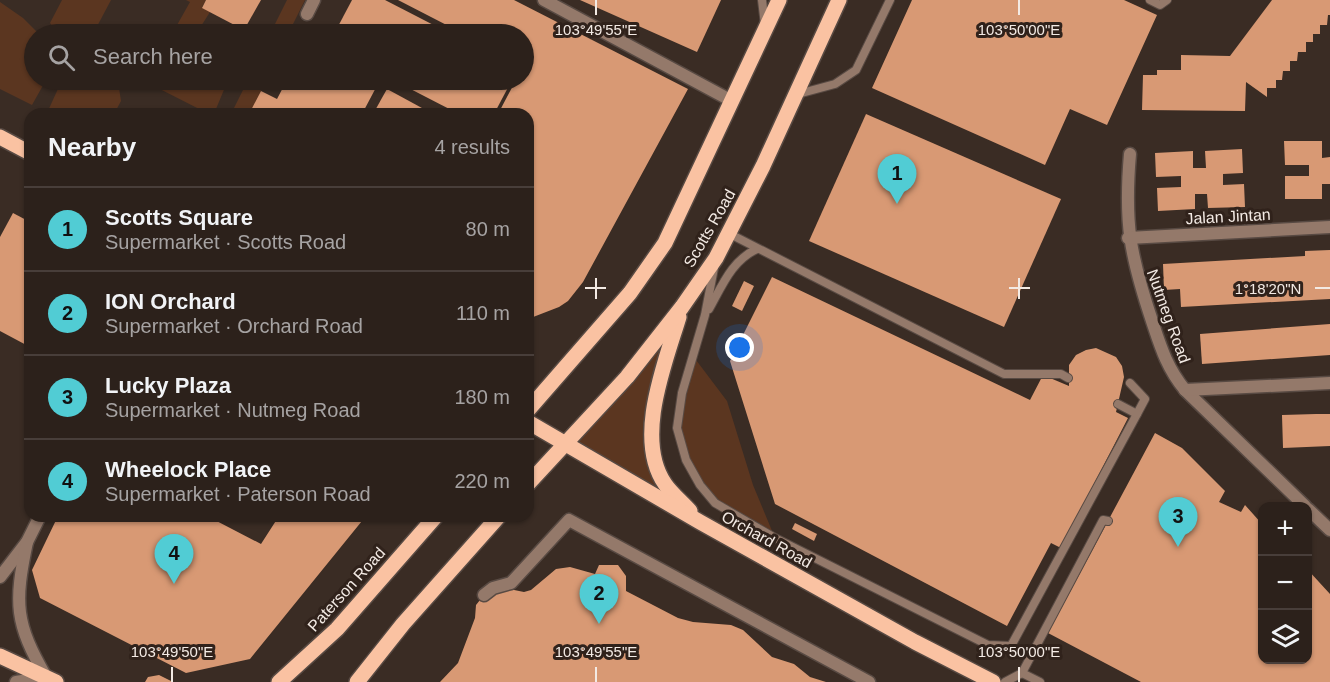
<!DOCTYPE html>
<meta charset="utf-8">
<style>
:root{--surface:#2c211b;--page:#382e28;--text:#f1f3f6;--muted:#a6a3a3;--line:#483e3a;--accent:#51ccd4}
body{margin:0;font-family:Helvetica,sans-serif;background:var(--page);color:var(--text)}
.controls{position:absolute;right:18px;bottom:18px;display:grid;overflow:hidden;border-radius:12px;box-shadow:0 2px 4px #0004}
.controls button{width:54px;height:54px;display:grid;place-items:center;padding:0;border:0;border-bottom:2px solid var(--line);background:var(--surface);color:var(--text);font:30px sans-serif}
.you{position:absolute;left:740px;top:348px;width:21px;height:21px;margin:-15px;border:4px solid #fff;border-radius:50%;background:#1a73e8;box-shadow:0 0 0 9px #1a73e833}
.badge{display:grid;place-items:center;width:39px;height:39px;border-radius:50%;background:var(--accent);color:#111;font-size:20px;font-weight:700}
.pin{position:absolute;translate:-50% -50px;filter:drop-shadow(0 2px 3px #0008)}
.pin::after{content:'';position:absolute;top:32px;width:21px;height:18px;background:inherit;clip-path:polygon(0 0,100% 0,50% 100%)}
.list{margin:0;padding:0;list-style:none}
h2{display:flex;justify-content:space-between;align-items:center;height:78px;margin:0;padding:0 24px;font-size:26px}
h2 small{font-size:20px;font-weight:400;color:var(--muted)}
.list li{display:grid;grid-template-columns:39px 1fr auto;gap:18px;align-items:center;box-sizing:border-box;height:84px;padding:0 24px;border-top:2px solid var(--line)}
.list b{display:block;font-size:22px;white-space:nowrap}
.list p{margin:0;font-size:20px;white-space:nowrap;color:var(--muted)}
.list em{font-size:20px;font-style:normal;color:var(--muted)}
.icon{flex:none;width:33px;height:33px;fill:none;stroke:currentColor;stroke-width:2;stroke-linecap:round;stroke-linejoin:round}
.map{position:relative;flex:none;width:1330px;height:682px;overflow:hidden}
.search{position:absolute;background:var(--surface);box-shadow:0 2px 4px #0004;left:24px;top:24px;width:510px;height:66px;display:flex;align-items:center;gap:15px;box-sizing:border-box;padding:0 21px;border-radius:33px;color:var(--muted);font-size:22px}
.panel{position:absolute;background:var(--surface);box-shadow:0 2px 4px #0004;left:24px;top:108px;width:510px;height:414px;border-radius:18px}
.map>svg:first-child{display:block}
.green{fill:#5b3620}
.building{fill:#d89974}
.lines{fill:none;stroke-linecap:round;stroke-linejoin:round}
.lane-casing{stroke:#584a43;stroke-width:10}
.street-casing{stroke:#584a43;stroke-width:15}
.primary-casing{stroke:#584a43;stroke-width:18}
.lane{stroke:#94796a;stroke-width:8}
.street{stroke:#94796a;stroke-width:12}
.primary{stroke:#fac2a2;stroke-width:15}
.ticks{fill:none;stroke:#f3eae4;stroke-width:2}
.labels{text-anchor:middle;stroke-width:6;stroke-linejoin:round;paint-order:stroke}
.street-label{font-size:16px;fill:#f3eae4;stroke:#30221b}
.ticks-label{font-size:15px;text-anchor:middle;fill:#f3eae4;stroke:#30221b;stroke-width:6;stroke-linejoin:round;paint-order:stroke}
</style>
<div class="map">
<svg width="1330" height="682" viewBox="0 0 1330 682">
<rect width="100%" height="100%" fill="#3a2c24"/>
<g class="green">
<path d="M62,0H111L93,34H58L50,23Z"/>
<path d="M186,0H206L202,7L210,12L196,34H172L190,2Z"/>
<path d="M287,0H305L288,34H270Z"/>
<path d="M0,2L23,18L39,34H34V80H46L32,105L0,89Z"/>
<path d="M62,80H103L119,88L121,101L114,114H49L47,113Z"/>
<path d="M147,80H228L216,109L207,113L146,82Z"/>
<path d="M248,80H266L250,114H231Z"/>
<path d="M682,307L658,386L654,460L700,522L564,445Z"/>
<path d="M693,356L727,401L753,485L775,538L715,503L700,485L677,428Z"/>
</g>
<g class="building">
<path d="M206,0H261L244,30L202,8Z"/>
<path d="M352,0H385L451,34H334Z"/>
<path d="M398,0H514L688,89L583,282L568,301L559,307L528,319V114H498L516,80H524V34H464Z"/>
<path d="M580,0H721L697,52Z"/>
<path d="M912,0H1124L1157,15L1107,125L1070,109L1045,165L872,88Z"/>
<path d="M1272,0H1330V15H1328L1327,25H1320V34H1313V42H1306V52H1298L1297,61H1290V71H1283L1282,80H1276V88H1267V97L1246,82L1245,111L1142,110L1143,75H1157V70H1181V55L1230,56Z"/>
<path d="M287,80H380L362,114H249L261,91L277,99Z"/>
<path d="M393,80H512L494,114H459Z"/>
<path d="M387,89L433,114H373Z"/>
<path d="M866,114L1061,199L1004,327L809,241Z"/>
<path d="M1284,141H1322V158L1330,157V184H1322V199H1285V176H1309V165H1285Z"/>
<path d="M1242,149L1243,173L1223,174V185L1244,184L1245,207L1208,208L1207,194H1195V209L1158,211L1157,188L1181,187V176L1156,177L1155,153L1193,151V168H1206L1205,151Z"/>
<path d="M13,213L30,222V347L0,331V237Z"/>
<path d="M1330,250V299L1181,307L1180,289L1164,290L1163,264L1305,256V251Z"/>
<path d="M772,277L1030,400L1043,375L1069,386V365L1076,355L1086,350L1096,348L1116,357L1122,366L1124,377L1116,412L1128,418L1061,548L1051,543L1007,626L775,504L730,361Z"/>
<path d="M744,281L754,286L742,311L732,306Z"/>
<path d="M1330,324V355L1202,364L1200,334Z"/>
<path d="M1316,414H1330V446L1283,448L1282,415Z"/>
<path d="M1155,433L1182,448L1225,491L1219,502L1241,512L1245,505L1262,524V660H1308V570L1330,594V682H1141L1048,633Z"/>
<path d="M58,516H207L261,544L279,516H366L250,659L186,673L40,598L32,570Z"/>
<path d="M795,523L817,534L814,541L792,529Z"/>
<path d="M599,565H618L626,576V591L678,618L693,622L731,625L743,630L772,657L794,664L810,677L826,682H440L458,663L475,618L476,605L484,595L504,588L524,592L531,590L556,569L570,567L595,574Z"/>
<path d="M159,675L173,682H145L148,677Z"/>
</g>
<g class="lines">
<defs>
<g id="lane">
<path d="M762,0L765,25"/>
<path d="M1150,0L1160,5L1167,0"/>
<path d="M798,94L835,84L856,70L890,0"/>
<path d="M730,234L1004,374H1061L1068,378"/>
<path d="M714,268L705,315L682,393L677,428L686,460L700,485L715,503L775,538L988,645L1011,646L1137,414L1145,399L1130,383"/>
<path d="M709,309C722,286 732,260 757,249"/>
<path d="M1118,404L1137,414"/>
<path d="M1022,673L1040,682"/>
<path d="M1005,682L1022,673L1103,520L1108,521"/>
</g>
<g id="street">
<path d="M544,0L732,101"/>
<path d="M307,14L314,0"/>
<path d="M1130,154C1124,223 1130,255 1152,321C1161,348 1167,368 1185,390L1305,506"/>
<path d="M1128,238L1330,227"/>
<path d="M1185,390L1330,383"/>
<path d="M1308,509L1330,530"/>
<path d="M0,577L27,542L40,516"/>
<path d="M484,595L493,588L511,583L569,520L869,682"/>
<path d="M16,682L46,677C15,623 14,604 27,542"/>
</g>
<g id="primary">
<path d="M0,137L30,153"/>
<path d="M679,317C665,363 634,439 665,484C671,493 682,502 690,511"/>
<path d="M528,410L630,293L665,243L779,0"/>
<path d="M528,422L700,522L915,642L993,682"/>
<path d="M528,484L627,377L682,307L716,258L763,166L839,0"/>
<path d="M0,656L56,682"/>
<path d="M279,682L337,629L436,516"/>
<path d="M357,682L403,624L499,516"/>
</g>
</defs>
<use href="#lane" class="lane-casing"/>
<use href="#street" class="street-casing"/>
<use href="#primary" class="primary-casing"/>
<use href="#lane" class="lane"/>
<use href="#street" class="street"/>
<use href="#primary" class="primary"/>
</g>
<path class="ticks" d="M596,0V15M1019,0V15M596,278V299M1019,278V299M585,288H606M1009,288H1030M1315,288H1330M172,667V682M596,667V682M1019,667V682"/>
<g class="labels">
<g class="street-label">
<text transform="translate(1228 216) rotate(-3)" y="6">Jalan Jintan</text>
<text transform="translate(709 228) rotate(-60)" y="6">Scotts Road</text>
<text transform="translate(1169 316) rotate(70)" y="6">Nutmeg Road</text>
<text transform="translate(767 539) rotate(29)" y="6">Orchard Road</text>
<text transform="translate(346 589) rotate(-48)" y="6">Paterson Road</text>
</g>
</g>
<g class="ticks-label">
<text x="596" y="35">103°49'55"E</text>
<text x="1019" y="35">103°50'00"E</text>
<text x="1268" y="294">1°18'20"N</text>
<text x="172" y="657">103°49'50"E</text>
<text x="596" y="657">103°49'55"E</text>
<text x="1019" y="657">103°50'00"E</text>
</g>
</svg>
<div class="controls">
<button>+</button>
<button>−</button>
<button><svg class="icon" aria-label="layers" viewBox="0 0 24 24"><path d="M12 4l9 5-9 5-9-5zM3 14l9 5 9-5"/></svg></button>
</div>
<div class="you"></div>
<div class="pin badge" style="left:897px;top:204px">1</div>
<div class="pin badge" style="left:599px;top:624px">2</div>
<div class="pin badge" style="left:1178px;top:547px">3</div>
<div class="pin badge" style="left:174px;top:584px">4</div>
<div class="search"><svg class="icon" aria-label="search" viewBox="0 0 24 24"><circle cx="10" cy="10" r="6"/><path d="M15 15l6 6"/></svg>Search here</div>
<section class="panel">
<h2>Nearby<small>4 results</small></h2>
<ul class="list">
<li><span class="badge">1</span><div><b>Scotts Square</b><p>Supermarket · Scotts Road</p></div><em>80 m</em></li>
<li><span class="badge">2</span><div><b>ION Orchard</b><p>Supermarket · Orchard Road</p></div><em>110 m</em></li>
<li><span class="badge">3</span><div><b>Lucky Plaza</b><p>Supermarket · Nutmeg Road</p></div><em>180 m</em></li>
<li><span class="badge">4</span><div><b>Wheelock Place</b><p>Supermarket · Paterson Road</p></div><em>220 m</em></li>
</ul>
</section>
</div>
